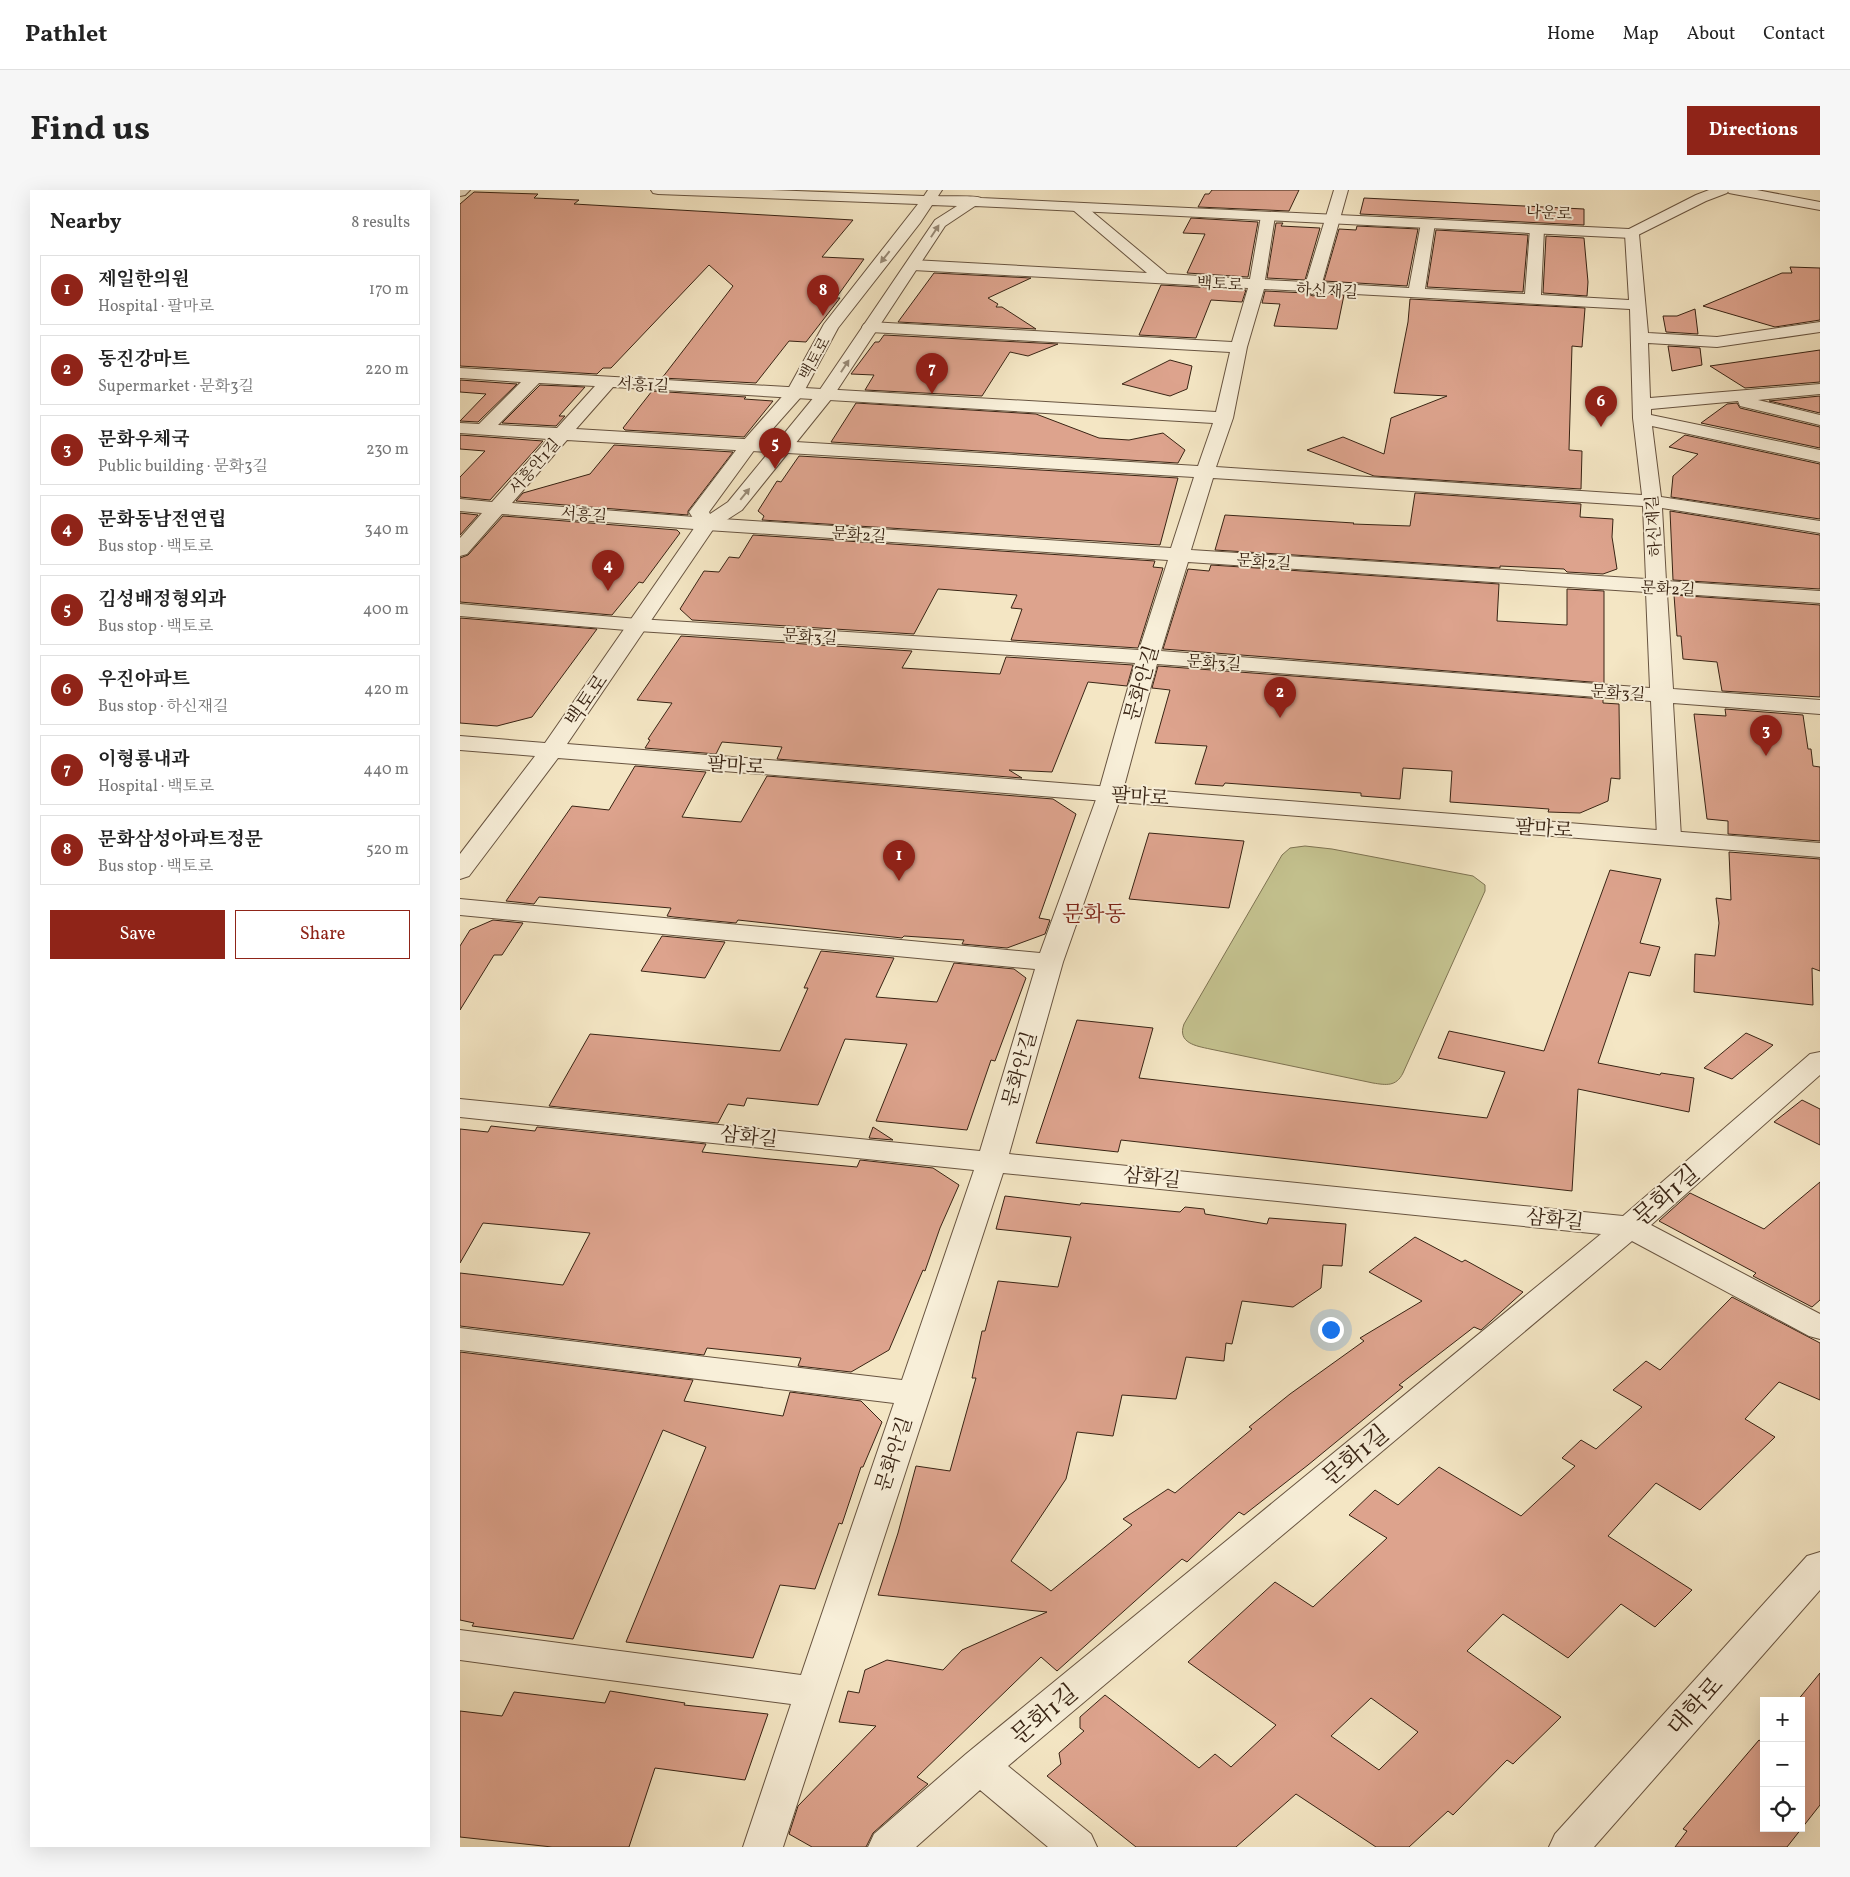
<!DOCTYPE html>
<meta charset="utf-8">
<style>
:root{--surface:#fff;--page:#f6f6f6;--text:#222;--muted:#767676;--line:#e0e0e0;--accent:#8f2418}
body{margin:0;font-family:Vollkorn,"Noto Serif KR",serif;background:var(--page);color:var(--text)}
.controls{position:absolute;right:15px;bottom:15px;display:grid;overflow:hidden;border-radius:0px;box-shadow:0 5px 20px #0002}
.controls button{width:45px;height:45px;display:grid;place-items:center;padding:0;border:0;border-bottom:1px solid var(--line);background:var(--surface);color:var(--text);font:25px sans-serif}
.you{position:absolute;left:870px;top:1139px;width:18px;height:18px;margin:-12px;border:4px solid #fff;border-radius:50%;background:#1a73e8;box-shadow:0 0 0 8px #1a73e833}
.badge{display:grid;place-items:center;width:32px;height:32px;border-radius:50%;background:var(--accent);color:#fff;font-size:16px;font-weight:700}
.pin{position:absolute;translate:-50% -41px;filter:drop-shadow(0 1px 2px #0008)}
.pin::after{content:'';position:absolute;top:26px;width:18px;height:15px;background:inherit;clip-path:polygon(0 0,100% 0,50% 100%)}
.list{margin:0;padding:0;list-style:none}
h2{display:flex;justify-content:space-between;align-items:center;height:65px;margin:0;padding:0 20px;font-size:21px}
h2 small{font-size:16px;font-weight:400;color:var(--muted)}
.list li{display:grid;grid-template-columns:32px 1fr auto;gap:15px;align-items:center;box-sizing:border-box;height:70px;margin:0 10px 10px;padding:0 10px;border:1px solid var(--line);border-radius:0px}
.list b{display:block;font-size:19px;white-space:nowrap}
.list p{margin:0;font-size:16px;white-space:nowrap;color:var(--muted)}
.list em{font-size:16px;font-style:normal;color:var(--muted)}
.actions{display:flex;gap:10px;padding:15px 20px}
.actions a{flex:1;padding:11px 0;border:1px solid var(--accent);border-radius:0px;text-align:center;font-size:18px;color:var(--accent)}
.actions .main{background:var(--accent);color:#fff}
.icon{flex:none;width:28px;height:28px;fill:none;stroke:currentColor;stroke-width:2;stroke-linecap:round;stroke-linejoin:round}
.map{position:relative;flex:none;width:1360px;height:1657px;overflow:hidden;border-radius:0px}
header{display:flex;align-items:center;gap:30px;box-sizing:border-box;height:70px;padding:0 25px;background:var(--surface);border-bottom:1px solid var(--line)}
header strong{font-size:24px}
nav{display:flex;gap:28px;margin-inline-start:auto;font-size:18px}
.intro{display:flex;align-items:center;justify-content:space-between;box-sizing:border-box;height:120px;padding:0 30px}
h1{margin:0;font-size:35px}
.button{padding:12px 22px;border-radius:0px;background:var(--accent);color:#fff;font-size:18px;font-weight:700}
main{display:flex;gap:30px;padding:0 30px}
aside{flex:1;background:var(--surface);border-radius:0px;box-shadow:0 5px 20px #0002}
.map>svg:first-child{display:block}
.green{fill:#c4c28f;stroke:#7e7352}
.building{fill:#dda38d;stroke:#392414;fill-rule:evenodd}
.lines{fill:none;stroke-linecap:round;stroke-linejoin:round}
.minor-casing{stroke:#685440;stroke-width:2}
.tertiary-casing{stroke:#685440;stroke-width:2}
.minor{fill:#f8efd9;fill-rule:evenodd}
.tertiary{fill:#f8efd9;fill-rule:evenodd}
.oneway{fill:#988a76}
.labels{text-anchor:middle;stroke-width:4;stroke-linejoin:round;paint-order:stroke}
.far-street-label{font-size:16px;fill:#392414;stroke:#f8efd9}
.street-label{font-size:20px;fill:#392414;stroke:#f8efd9}
.quarter-label{font-size:22px;fill:#7a1f14;stroke:#f8efd9}
.near-street-label{font-size:24px;fill:#392414;stroke:#f8efd9}
</style>
<header>
<strong>Pathlet</strong>
<nav><a>Home</a><a>Map</a><a>About</a><a>Contact</a></nav>
</header>
<div class="intro"><h1>Find us</h1><a class="button">Directions</a></div>
<main>
<aside>
<h2>Nearby<small>8 results</small></h2>
<ul class="list">
<li><span class="badge">1</span><div><b>제일한의원</b><p>Hospital · 팔마로</p></div><em>170 m</em></li>
<li><span class="badge">2</span><div><b>동진강마트</b><p>Supermarket · 문화3길</p></div><em>220 m</em></li>
<li><span class="badge">3</span><div><b>문화우체국</b><p>Public building · 문화3길</p></div><em>230 m</em></li>
<li><span class="badge">4</span><div><b>문화동남전연립</b><p>Bus stop · 백토로</p></div><em>340 m</em></li>
<li><span class="badge">5</span><div><b>김성배정형외과</b><p>Bus stop · 백토로</p></div><em>400 m</em></li>
<li><span class="badge">6</span><div><b>우진아파트</b><p>Bus stop · 하신재길</p></div><em>420 m</em></li>
<li><span class="badge">7</span><div><b>이형룡내과</b><p>Hospital · 백토로</p></div><em>440 m</em></li>
<li><span class="badge">8</span><div><b>문화삼성아파트정문</b><p>Bus stop · 백토로</p></div><em>520 m</em></li>
</ul>
<div class="actions"><a class="main">Save</a><a>Share</a></div>
</aside>
<div class="map">
<svg width="1360" height="1657" viewBox="0 0 1360 1657">
<rect width="100%" height="100%" fill="#f4e6c4"/>
<filter id="stains"><feTurbulence type="fractalNoise" baseFrequency=".004" numOctaves="4"/><feColorMatrix values="0 0 0 0 .2 0 0 0 0 .09 0 0 0 0 .02 0 0 0 .5 -.17"/></filter>
<radialGradient id="worn" r=".72"><stop offset=".6" stop-color="#630" stop-opacity="0"/><stop offset="1" stop-color="#630" stop-opacity=".3"/></radialGradient>
<path class="green" d="M845,656L872,659L1013,686L1025,695V701L943,883C936,897 926,895 913,893L750,859C736,856 717,853 724,834L822,665L830,658Z"/>
<g class="building">
<path d="M752,0H839L829,21L738,17L745,4H749Z"/>
<path d="M14,2L78,4L74,8L119,10L114,14L393,30L362,67L404,69L376,108H380L346,152L329,151L296,193L202,188L273,96L249,75L151,178H143L137,184L0,176V14Z"/>
<path d="M904,8L1124,19V35L900,24Z"/>
<path d="M731,28L798,32L788,87L727,83L745,44L723,43Z"/>
<path d="M816,33H823L821,36L860,38L845,90L807,88Z"/>
<path d="M897,36L958,39L947,96L864,91L879,39L896,40Z"/>
<path d="M976,40L1068,45L1063,102L967,97Z"/>
<path d="M1086,46L1124,48L1128,92L1127,106L1083,103Z"/>
<path d="M1330,77L1360,78V130L1315,137L1243,116L1322,83H1332Z"/>
<path d="M474,83L571,88L528,108L538,114L536,117H542L576,139L438,132Z"/>
<path d="M701,95L786,100L782,112L751,110L736,148L679,145Z"/>
<path d="M805,101L846,103L853,106L858,104L884,105L877,139L814,136L820,114L802,113Z"/>
<path d="M950,109L1125,118L1122,157L1112,156L1109,260L1122,261L1121,299L914,286L847,260L883,247L924,264L931,228L987,206L934,203L948,132Z"/>
<path d="M1235,119L1238,144L1206,142L1203,126H1217Z"/>
<path d="M424,145L598,154L568,166L550,162L522,206L405,200L414,185L391,184L415,152H419Z"/>
<path d="M1208,156L1240,158L1242,175L1212,181Z"/>
<path d="M1360,160V192L1285,198L1250,176Z"/>
<path d="M710,170L732,176L727,199L710,206L662,194Z"/>
<path d="M0,190L57,194L18,232L0,231L26,204L0,202Z"/>
<path d="M80,195L125,197L99,226H105L96,236L42,233Z"/>
<path d="M192,201L286,207L284,209L313,211L284,247L165,240L163,238Z"/>
<path d="M1360,206V223L1309,211Z"/>
<path d="M396,213L576,224L639,248L669,250L703,243L725,260L718,273L371,252Z"/>
<path d="M1277,213L1280,218L1360,237V258L1241,233L1267,214Z"/>
<path d="M0,245L83,251L30,310L0,307V287L25,261L0,259Z"/>
<path d="M1225,245L1360,274V329L1211,307L1213,286L1238,264L1209,257Z"/>
<path d="M154,255L273,262L228,321V325L56,311L63,303L130,284Z"/>
<path d="M339,266L718,288L700,355L302,330L304,326L298,321L317,291L321,292Z"/>
<path d="M955,303L1121,314L1120,327L1153,329L1152,347L1157,379L1143,384L1107,382L1104,379L1040,376V378L755,360L765,325L894,333L893,334L950,336Z"/>
<path d="M1210,321L1360,345V399L1213,390Z"/>
<path d="M0,323L18,325L0,345Z"/>
<path d="M43,326L217,340L220,343L183,393L179,392L152,425L0,412V368L8,365Z"/>
<path d="M293,345L695,371L693,377L703,378L678,458L551,450L562,419L551,418L557,405L478,399L454,444L232,430L220,419L244,381L259,382L269,367L279,368Z"/>
<path d="M751,375L1039,394L1037,431L1107,435V399L1144,401V493L703,459L728,379L749,381Z"/>
<path d="M1214,405L1360,415V507L1262,501L1257,472L1223,469L1221,446H1217Z"/>
<path d="M0,428L137,439L72,527L37,536L0,533Z"/>
<path d="M221,446L452,461L442,478L540,484L546,467L673,475L667,496L628,492L592,582L549,580L562,588L317,569L322,557L262,552L256,564L185,558L190,550L188,549L212,513L177,510Z"/>
<path d="M698,476L1143,509V513L1159,514L1160,589L1151,588L1148,611L1120,623L1088,622L1089,619L990,612L992,581L943,578L940,609L901,606V603L765,593L763,596L735,594L747,556L695,553L710,500L692,498Z"/>
<path d="M1265,519L1343,525L1348,559H1351L1353,576L1360,577V651L1268,644V631L1247,629L1234,524L1266,526Z"/>
<path d="M175,576L246,582L222,627L281,632L307,586L593,609L616,624L579,728L590,730L585,744L547,758L502,754L504,750L444,746L442,748L278,730L276,733L214,727L207,726L211,718L79,707L74,714L46,711L112,616L149,620Z"/>
<path d="M689,643L784,651L769,718L669,709Z"/>
<path d="M1269,662L1360,669V781L1352,778L1353,815L1234,802L1235,764L1255,766L1259,733L1256,708L1271,710Z"/>
<path d="M1150,680L1201,689L1180,753L1200,757L1190,786L1169,782L1138,873L1200,885L1201,883L1234,888L1229,922L1118,899L1112,1001L661,950L658,962L576,953L617,830L693,838L679,888L1027,928L1045,882L978,868L989,841L1084,861Z"/>
<path d="M33,730L63,733L42,765H34L0,820V756L10,740Z"/>
<path d="M202,746L265,752L245,788L181,781Z"/>
<path d="M361,761L434,768L416,807L477,812L494,773L554,779L566,788L535,871L531,870L507,940L416,931L447,854L385,849L358,915L287,908L284,916L268,914L258,933L89,916L130,844L320,861L348,798H344Z"/>
<path d="M1286,843L1313,855L1272,889L1244,878Z"/>
<path d="M1342,910L1360,919V955L1314,932Z"/>
<path d="M31,936L75,941L77,937L246,954L242,962L310,969L397,977L400,970L473,978L499,995L480,1038L465,1081L463,1080L429,1160L391,1182L338,1176L341,1168L247,1158L244,1165L0,1136V1083L103,1095L130,1043L23,1033L0,1073V939L28,942Z"/>
<path d="M413,937L433,950L409,948Z"/>
<path d="M1360,992V1110L1352,1117L1293,1086L1296,1083L1199,1031L1230,1003L1304,1039Z"/>
<path d="M545,1006L620,1015L621,1013L720,1022L725,1017L744,1019L745,1024L807,1034L809,1028L886,1034L882,1076L863,1075L861,1098L833,1117L782,1111L772,1154L766,1153L764,1171L726,1167L716,1209L662,1205L653,1246L617,1242L606,1289L551,1371L591,1401L672,1335L663,1329L708,1299L715,1303L792,1239L789,1237L830,1204L904,1151L900,1148L962,1111L909,1082L955,1047L1002,1072L1005,1070L1063,1102L1021,1140L1014,1137L939,1195L943,1197L848,1275L784,1325L779,1322L727,1372L722,1369L597,1481L581,1467L457,1587L468,1594L413,1643L406,1657H352L329,1644L338,1616L416,1536L379,1532L388,1501L399,1503L405,1480L427,1470L483,1480L502,1460L587,1422L418,1405L438,1343L456,1276L490,1281L516,1188H512L522,1141H525L538,1091L598,1097L611,1047L536,1039Z"/>
<path d="M1272,1107L1360,1153V1210L1319,1192L1285,1229L1315,1247L1240,1320L1196,1293L1148,1346L1232,1400L1195,1437L1161,1414L1108,1468L1043,1424L1007,1461L1101,1527L1053,1574L1047,1570L993,1625L988,1621L949,1657H916L836,1604L776,1657H676L587,1586L601,1574L599,1563L624,1541L620,1538V1527L645,1505L739,1578L755,1564L771,1577L816,1535L728,1472L815,1392L853,1417L927,1348L889,1325L915,1300L938,1315L979,1277L1061,1326L1115,1276L1102,1268L1121,1250L1136,1259L1182,1217L1153,1200L1186,1171L1200,1180ZM911,1508L958,1542L919,1580L871,1546Z"/>
<path d="M0,1162L233,1190L224,1211L323,1226L330,1202L401,1211L422,1232L403,1277H401L382,1334L379,1333L355,1399L320,1395L293,1468L166,1452L246,1257L203,1240L113,1449L12,1436L14,1433L0,1430Z"/>
<path d="M1360,1483V1615L1327,1657H1215L1227,1641L1223,1639L1299,1550L1302,1552L1304,1551V1638H1341V1511H1337Z"/>
<path d="M150,1501L225,1513L224,1515L308,1524L285,1590L195,1578L169,1657H92L0,1647V1521L42,1526L54,1502L145,1513Z"/>
</g>
<g class="lines">
<defs>
<g id="minor">
<path d="M0,0H10L5,5L0,6Z"/>
<path d="M874,0H888L862,93L949,98L961,33L963,30H973L975,33L965,99L1065,104L1070,39L1072,36H1082L1084,39L1081,105L1169,110L1165,44L1167,41H1177L1179,44L1188,143L1257,147L1360,132V142L1257,157L1188,153L1190,208L1360,194V204L1298,210L1360,225V235L1280,216L1278,211L1191,219V225L1360,260V272L1192,236L1201,307L1360,331V343L1202,318L1206,391L1360,401V413L1207,403L1213,499L1360,510V524L1213,513L1221,647L1218,652L1209,654L1200,652L1197,647L1191,511L697,474L662,604L603,772L549,964L1163,1026L1350,864L1360,862V885L1191,1035L1360,1124V1149L1349,1146L1172,1051L548,1576L631,1644L637,1657H588L520,1600L456,1657H408L414,1644L506,1564L1141,1044L543,983L323,1657H283L331,1514L0,1470V1440L341,1485L434,1213L0,1160V1138L442,1190L514,980L0,927V909L520,961L575,779L0,725V709L580,763L638,604L675,473L178,441L0,426V414L178,429L679,460L708,370L247,340L42,324L7,364L0,366V348L22,323L0,321V309L32,312L88,249L0,243V233L19,234L61,192L0,188V178L756,222L770,162L410,142L404,140L402,137L404,134L410,132L772,152L788,98L453,80L448,78L445,75L448,72L453,70L687,83L613,20L611,17L613,14H623L707,84L790,89L801,26L803,23H813L815,26L805,90L846,92ZM804,99L846,101L852,104L858,102L1170,119L1173,228L1182,305L756,277L773,228L787,157ZM79,193L135,196L97,238L38,235ZM153,197L753,233L738,276L116,239ZM107,250L734,287L711,358L247,328L52,313ZM753,288L1183,316L1186,389L731,360ZM728,372L1186,402L1190,498L701,461Z"/>
<path d="M1267,0H1297L1360,12V20L1274,4L1269,3Z"/>
</g>
<g id="tertiary">
<path d="M191,0H311L464,6L468,0H482L478,6C487,7 515,5 521,8L1169,39L1236,5L1249,0H1269L1267,3L1246,11L1172,48L515,16L485,36L372,208L282,320L254,338L107,554L1360,653V667L98,568L9,686L0,689V664L75,566L0,560V546L85,553L237,334L229,322L232,318L283,251L327,201L364,134L458,14L198,4L193,3ZM472,15L497,16L475,30L359,201L268,312L250,324L249,322L295,259L341,207L378,138L460,33Z"/>
<path d="M1360,1362V1400L1134,1657H1089L1095,1644L1347,1366Z"/>
</g>
</defs>
<use href="#minor" class="minor-casing"/>
<use href="#tertiary" class="tertiary-casing"/>
<use href="#minor" class="minor"/>
<use href="#tertiary" class="tertiary"/>
</g>
<defs><path id="oneway-solid" d="M-6-.8H1V-3.2L6.5 0L1 3.2V.8H-6Z" transform="scale(1.25)"/></defs>
<g class="oneway">
<use href="#oneway-solid" transform="translate(475 41) rotate(-57)"/>
<use href="#oneway-solid" transform="translate(425 67) rotate(128)"/>
<use href="#oneway-solid" transform="translate(385 176) rotate(-57)"/>
<use href="#oneway-solid" transform="translate(285 304) rotate(-51)"/>
</g>
<g class="labels">
<g class="far-street-label">
<text transform="translate(1089 22) rotate(3)" y="6">나운로</text>
<text transform="translate(760 93) rotate(3)" y="6">백토로</text>
<text transform="translate(867 100) rotate(3)" y="6">하신재길</text>
<text transform="translate(354 168) rotate(-61)" y="6">백토로</text>
<text transform="translate(183 194) rotate(3)" y="6">서흥1길</text>
<text transform="translate(74 276) rotate(-49)" y="6">서흥안1길</text>
<text transform="translate(124 324) rotate(4)" y="6">서흥길</text>
<text transform="translate(1193 336) rotate(-94)" y="6">하신재길</text>
<text transform="translate(399 344) rotate(4)" y="6">문화2길</text>
<text transform="translate(804 371) rotate(4)" y="6">문화2길</text>
<text transform="translate(1208 398) rotate(3)" y="6">문화2길</text>
<text transform="translate(350 446) rotate(4)" y="6">문화3길</text>
<text transform="translate(754 472) rotate(4)" y="6">문화3길</text>
<text transform="translate(1158 502) rotate(4)" y="6">문화3길</text>
</g>
<g class="street-label">
<text transform="translate(681 493) rotate(-74)" y="7">문화안길</text>
<text transform="translate(126 510) rotate(-55)" y="7">백토로</text>
<text transform="translate(276 575) rotate(4)" y="7">팔마로</text>
<text transform="translate(680 606) rotate(4)" y="7">팔마로</text>
<text transform="translate(1084 638) rotate(4)" y="7">팔마로</text>
<text transform="translate(559 879) rotate(-74)" y="7">문화안길</text>
<text transform="translate(289 946) rotate(6)" y="7">삼화길</text>
<text transform="translate(692 987) rotate(6)" y="7">삼화길</text>
<text transform="translate(1095 1029) rotate(6)" y="7">삼화길</text>
<text transform="translate(433 1264) rotate(-72)" y="7">문화안길</text>
</g>
<g class="quarter-label">
<text x="634" y="731">문화동</text>
</g>
<g class="near-street-label">
<text transform="translate(1206 1005) rotate(-41)" y="8">문화1길</text>
<text transform="translate(895 1265) rotate(-40)" y="8">문화1길</text>
<text transform="translate(1235 1516) rotate(-48)" y="8">대학로</text>
<text transform="translate(584 1524) rotate(-40)" y="8">문화1길</text>
</g>
</g>
<rect width="100%" height="100%" filter="url(#stains)"/>
<rect width="100%" height="100%" fill="url(#worn)"/>
</svg>
<div class="controls">
<button>+</button>
<button>−</button>
<button><svg class="icon" aria-label="locate" viewBox="0 0 24 24"><circle cx="12" cy="12" r="6"/><path d="M12 2v4M12 18v4M2 12h4M18 12h4"/></svg></button>
</div>
<div class="you"></div>
<div class="pin badge" style="left:439px;top:691px">1</div>
<div class="pin badge" style="left:820px;top:528px">2</div>
<div class="pin badge" style="left:1306px;top:566px">3</div>
<div class="pin badge" style="left:148px;top:401px">4</div>
<div class="pin badge" style="left:315px;top:279px">5</div>
<div class="pin badge" style="left:1141px;top:237px">6</div>
<div class="pin badge" style="left:472px;top:204px">7</div>
<div class="pin badge" style="left:363px;top:126px">8</div>
</div>
</main>
